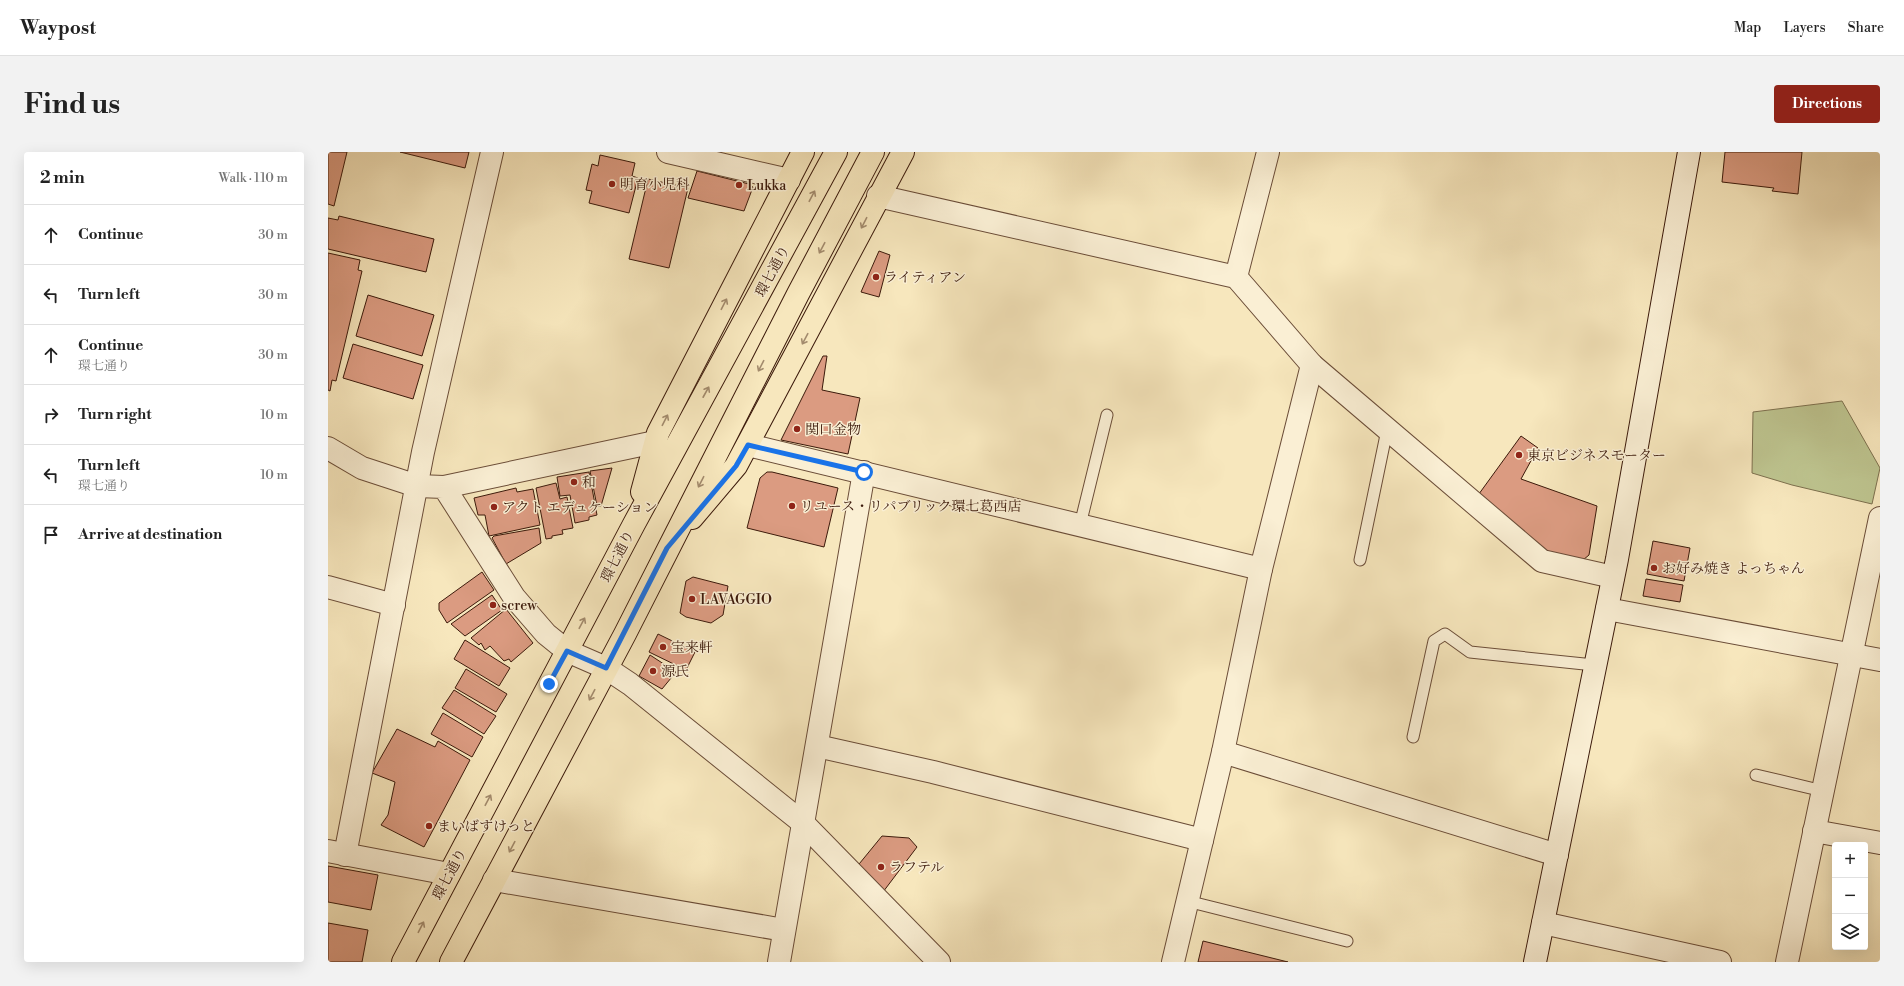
<!DOCTYPE html>
<meta charset="utf-8">
<style>
:root{--surface:#fff;--page:#f2f2f2;--text:#222;--muted:#767676;--line:#e0e0e0;--accent:#8f2418}
body{margin:0;font-family:"Libre Bodoni","Noto Serif JP",serif;background:var(--page);color:var(--text)}
.controls{position:absolute;right:12px;bottom:12px;display:grid;overflow:hidden;border-radius:4px;box-shadow:0 4px 16px #0002}
.controls button{width:36px;height:36px;display:grid;place-items:center;padding:0;border:0;border-bottom:1px solid var(--line);background:var(--surface);color:var(--text);font:20px sans-serif}
.stop{position:absolute;width:12px;height:12px;margin:-9px;border:3px solid #1a73e8;border-radius:50%;background:#fff}
.stop.end{background:#1a73e8;border-color:#fff;box-shadow:0 1px 4px #0008}
.list{margin:0;padding:0;list-style:none}
h2{display:flex;justify-content:space-between;align-items:center;height:52px;margin:0;padding:0 16px;font-size:17px}
h2 small{font-size:13px;font-weight:400;color:var(--muted)}
.list li{display:grid;grid-template-columns:26px 1fr auto;gap:12px;align-items:center;box-sizing:border-box;height:60px;padding:0 16px;border-top:1px solid var(--line)}
.list b{display:block;font-size:15px;white-space:nowrap}
.list p{margin:0;font-size:13px;white-space:nowrap;color:var(--muted)}
.list em{font-size:13px;font-style:normal;color:var(--muted)}
.icon{flex:none;width:22px;height:22px;fill:none;stroke:currentColor;stroke-width:2;stroke-linecap:round;stroke-linejoin:round}
.map{position:relative;flex:none;width:1552px;height:810px;overflow:hidden;border-radius:4px}
header{display:flex;align-items:center;gap:24px;box-sizing:border-box;height:56px;padding:0 20px;background:var(--surface);border-bottom:1px solid var(--line)}
header strong{font-size:19px}
nav{display:flex;gap:22px;margin-inline-start:auto;font-size:14px}
.intro{display:flex;align-items:center;justify-content:space-between;box-sizing:border-box;height:96px;padding:0 24px}
h1{margin:0;font-size:28px}
.button{padding:10px 18px;border-radius:4px;background:var(--accent);color:#fff;font-size:14px;font-weight:700}
main{display:flex;gap:24px;padding:0 24px}
aside{flex:1;background:var(--surface);border-radius:4px;box-shadow:0 4px 16px #0002}
.map>svg:first-child{display:block}
.green{fill:#bec590;stroke:#7d704e}
.building{fill:#db9b81;stroke:#3c1a0b}
.lines{fill:none;stroke-linecap:round;stroke-linejoin:round}
.lane-casing{stroke:#6b4d38;stroke-width:13}
.street-casing{stroke:#6b4d38;stroke-width:24}
.secondary-casing{stroke:#3c1a0b;stroke-width:24}
.primary-casing{stroke:#3c1a0b;stroke-width:24}
.lane{stroke:#faefd4;stroke-width:11}
.street{stroke:#faefd4;stroke-width:22}
.secondary{stroke:#faefd4;stroke-width:22}
.primary{stroke:#f7e7bd;stroke-width:22}
.oneway{stroke:#a38b6d}
.route{stroke:#1a73e8;stroke-width:5}
.poi-dot{fill:#8f2418;stroke:#faefd4;stroke-width:1.5}
.labels{text-anchor:middle;stroke-width:3;stroke-linejoin:round;paint-order:stroke}
.poi-label{font-size:14px;fill:#3c1a0b;stroke:#faefd4;text-anchor:start}
.street-label{font-size:14px;fill:#3c1a0b;stroke:#faefd4}
</style>
<header>
<strong>Waypost</strong>
<nav><a>Map</a><a>Layers</a><a>Share</a></nav>
</header>
<div class="intro"><h1>Find us</h1><a class="button">Directions</a></div>
<main>
<aside>
<h2>2 min<small>Walk · 110 m</small></h2>
<ul class="list">
<li><svg class="icon" aria-label="ahead" viewBox="0 0 24 24"><path d="M12 20V5M6 11l6-6 6 6"/></svg><div><b>Continue</b></div><em>30 m</em></li>
<li><svg class="icon" aria-label="left" viewBox="0 0 24 24"><path d="M17 20v-9H6M10 6l-5 5 5 5"/></svg><div><b>Turn left</b></div><em>30 m</em></li>
<li><svg class="icon" aria-label="ahead" viewBox="0 0 24 24"><path d="M12 20V5M6 11l6-6 6 6"/></svg><div><b>Continue</b><p>環七通り</p></div><em>30 m</em></li>
<li><svg class="icon" aria-label="right" viewBox="0 0 24 24"><path d="M7 20v-9h11M14 6l5 5-5 5"/></svg><div><b>Turn right</b></div><em>10 m</em></li>
<li><svg class="icon" aria-label="left" viewBox="0 0 24 24"><path d="M17 20v-9H6M10 6l-5 5 5 5"/></svg><div><b>Turn left</b><p>環七通り</p></div><em>10 m</em></li>
<li><svg class="icon" aria-label="arrive" viewBox="0 0 24 24"><path d="M6 21V4h12l-3 4 3 4H6"/></svg><div><b>Arrive at destination</b></div></li>
</ul>
</aside>
<div class="map">
<svg width="1552" height="810" viewBox="0 0 1552 810">
<rect width="100%" height="100%" fill="#f7e7bd"/>
<filter id="stains"><feTurbulence type="fractalNoise" baseFrequency=".005" numOctaves="4"/><feColorMatrix values="0 0 0 0 .2 0 0 0 0 .09 0 0 0 0 .02 0 0 0 .5 -.17"/></filter>
<radialGradient id="worn" r=".72"><stop offset=".6" stop-color="#630" stop-opacity="0"/><stop offset="1" stop-color="#630" stop-opacity=".3"/></radialGradient>
<path class="green" d="M1514,249L1552,316L1544,352L1464,333L1424,321L1425,260Z"/>
<g class="building">
<path d="M0,0H19L6,54L0,52Z"/>
<path d="M72,0H141L137,16Z"/>
<path d="M1397,0H1474L1470,42L1444,39L1446,36L1394,30Z"/>
<path d="M272,3L307,11L304,24L310,26L301,61L261,51L264,39L258,38L264,12L270,14Z"/>
<path d="M369,19L421,32L425,35L416,59L360,46Z"/>
<path d="M320,27L360,36L341,116L301,107Z"/>
<path d="M11,64L106,87L98,120L0,97V66L10,68Z"/>
<path d="M551,99L562,103L551,145L533,140Z"/>
<path d="M0,101L32,108L30,118L34,119L8,229L4,228L2,239L0,238Z"/>
<path d="M40,143L106,163L94,204L28,184Z"/>
<path d="M25,192L95,213L85,247L15,226Z"/>
<path d="M495,204H499L494,238L532,246L520,302L453,288Z"/>
<path d="M1193,284L1210,296L1193,327L1269,354L1261,403L1255,408L1215,399L1148,346Z"/>
<path d="M284,316L273,354H269L262,319Z"/>
<path d="M261,320L269,363L261,365V368L247,371L242,343L232,344L229,325Z"/>
<path d="M439,320H444L510,336L496,395L419,376L432,326Z"/>
<path d="M228,331L232,347L239,345L245,376L234,378L235,382L224,384V386L218,387L208,336Z"/>
<path d="M188,336L189,340L205,337L212,373L161,384L157,363H150L146,346Z"/>
<path d="M211,376L213,391L178,412L164,386L166,384Z"/>
<path d="M1325,389L1362,396L1356,429L1319,422Z"/>
<path d="M154,420L166,438L119,471L111,458V451Z"/>
<path d="M365,425L400,434L395,463L383,471L358,465L352,461L358,429Z"/>
<path d="M1318,427L1355,433L1352,450L1315,444Z"/>
<path d="M164,443L174,458L137,484L123,472Z"/>
<path d="M178,457L205,491L183,510L181,507L176,509L162,494L157,498L153,491L151,493L143,486Z"/>
<path d="M330,482L367,500L358,518L321,500Z"/>
<path d="M137,488L182,516L171,534L126,507Z"/>
<path d="M322,503L348,520L334,537L311,524Z"/>
<path d="M138,517L179,542L168,560L127,536Z"/>
<path d="M126,538L168,564L156,582L114,556Z"/>
<path d="M115,561L155,585L144,605L103,582Z"/>
<path d="M69,577L107,595L110,589L142,608L96,695L53,673L60,663L67,630L44,621Z"/>
<path d="M554,684L581,686L589,695L555,740L527,717Z"/>
<path d="M0,714L50,723L43,758L0,750Z"/>
<path d="M0,771L40,778L34,810H0Z"/>
<path d="M875,789L960,810H870Z"/>
</g>
<g class="lines">
<defs>
<g id="lane">
<path d="M752,373L779,263"/>
<path d="M1032,408L1059,278"/>
<path d="M1085,585L1106,489L1117,482L1142,500L1266,513"/>
<path d="M1428,623L1495,639"/>
<path d="M859,749L1019,789"/>
</g>
<g id="street">
<path d="M340,0L461,28"/>
<path d="M550,44L908,125L984,213L1214,409L1285,425"/>
<path d="M908,125L940,0"/>
<path d="M420,293L933,417"/>
<path d="M0,296L34,316L89,334L116,335L186,445L218,482L239,499L278,516L302,532L475,671L611,810"/>
<path d="M116,335L327,290"/>
<path d="M0,435L66,453"/>
<path d="M1279,457L1552,508"/>
<path d="M489,594L605,620L874,688"/>
<path d="M895,600L1229,703"/>
<path d="M1486,679L1552,691"/>
<path d="M0,699L121,722"/>
<path d="M17,703L95,300L164,0"/>
<path d="M166,728L456,778"/>
<path d="M1215,771L1392,810"/>
<path d="M451,810L536,320"/>
<path d="M845,810L895,600L933,417L984,213"/>
<path d="M1459,810L1552,366"/>
</g>
<path id="secondary" d="M1207,810L1289,407L1361,0"/>
<g id="primary">
<path d="M314,340L330,281L475,0"/>
<path d="M364,366L408,314L575,0"/>
<path d="M75,810L306,372L508,0"/>
<path d="M123,810L297,482L470,142L545,0"/>
</g>
</defs>
<use href="#lane" class="lane-casing"/>
<use href="#street" class="street-casing"/>
<use href="#secondary" class="secondary-casing"/>
<use href="#primary" class="primary-casing"/>
<use href="#lane" class="lane"/>
<use href="#street" class="street"/>
<use href="#secondary" class="secondary"/>
<use href="#primary" class="primary"/>
</g>
<defs><path id="oneway-shaft" d="M-6 0H5M1.5-3L5.5 0L1.5 3" fill="none" stroke-width="1.6" stroke-linecap="round" stroke-linejoin="round"/></defs>
<g class="oneway">
<use href="#oneway-shaft" transform="translate(484 44) rotate(-62)"/>
<use href="#oneway-shaft" transform="translate(536 71) rotate(117)"/>
<use href="#oneway-shaft" transform="translate(494 96) rotate(118)"/>
<use href="#oneway-shaft" transform="translate(396 152) rotate(-63)"/>
<use href="#oneway-shaft" transform="translate(477 187) rotate(118)"/>
<use href="#oneway-shaft" transform="translate(433 214) rotate(117)"/>
<use href="#oneway-shaft" transform="translate(378 240) rotate(-61)"/>
<use href="#oneway-shaft" transform="translate(337 268) rotate(-63)"/>
<use href="#oneway-shaft" transform="translate(373 330) rotate(117)"/>
<use href="#oneway-shaft" transform="translate(254 471) rotate(-62)"/>
<use href="#oneway-shaft" transform="translate(264 543) rotate(118)"/>
<use href="#oneway-shaft" transform="translate(160 648) rotate(-62)"/>
<use href="#oneway-shaft" transform="translate(184 695) rotate(118)"/>
<use href="#oneway-shaft" transform="translate(93 775) rotate(-63)"/>
</g>
<g class="lines">
<path class="route" d="M221,532L239,499L278,516L339,396L408,314L420,293L536,320"/>
</g>
<g class="poi-dot">
<circle cx="284" cy="32" r="4"/>
<circle cx="411" cy="33" r="4"/>
<circle cx="548" cy="125" r="4"/>
<circle cx="469" cy="277" r="4"/>
<circle cx="1191" cy="303" r="4"/>
<circle cx="246" cy="330" r="4"/>
<circle cx="464" cy="354" r="4"/>
<circle cx="166" cy="355" r="4"/>
<circle cx="1326" cy="416" r="4"/>
<circle cx="364" cy="447" r="4"/>
<circle cx="165" cy="453" r="4"/>
<circle cx="335" cy="495" r="4"/>
<circle cx="325" cy="519" r="4"/>
<circle cx="101" cy="674" r="4"/>
<circle cx="553" cy="715" r="4"/>
</g>
<g class="labels">
<g class="poi-label">
<text x="292" y="37">明育小児科</text>
<text x="419" y="38">Lukka</text>
<text x="556" y="130">ライティアン</text>
<text x="477" y="282">関口金物</text>
<text x="1199" y="308">東京ビジネスモーター</text>
<text x="254" y="335">和</text>
<text x="472" y="359">リユース・リパブリック環七葛西店</text>
<text x="174" y="360">アクト エデュケーション</text>
<text x="1334" y="421">お好み焼き よっちゃん</text>
<text x="372" y="452">LAVAGGIO</text>
<text x="173" y="458">screw</text>
<text x="343" y="500">宝来軒</text>
<text x="333" y="524">源氏</text>
<text x="109" y="679">まいばすけっと</text>
<text x="561" y="720">ラフテル</text>
</g>
<g class="street-label">
<text transform="translate(444 119) rotate(-62)" y="5">環七通り</text>
<text transform="translate(289 404) rotate(-63)" y="5">環七通り</text>
<text transform="translate(121 722) rotate(-62)" y="5">環七通り</text>
</g>
</g>
<rect width="100%" height="100%" filter="url(#stains)"/>
<rect width="100%" height="100%" fill="url(#worn)"/>
</svg>
<div class="controls">
<button>+</button>
<button>−</button>
<button><svg class="icon" aria-label="layers" viewBox="0 0 24 24"><path d="M12 4l9 5-9 5-9-5zM3 14l9 5 9-5"/></svg></button>
</div>
<div class="stop" style="left:536px;top:320px"></div>
<div class="stop end" style="left:221px;top:532px"></div>
</div>
</main>
